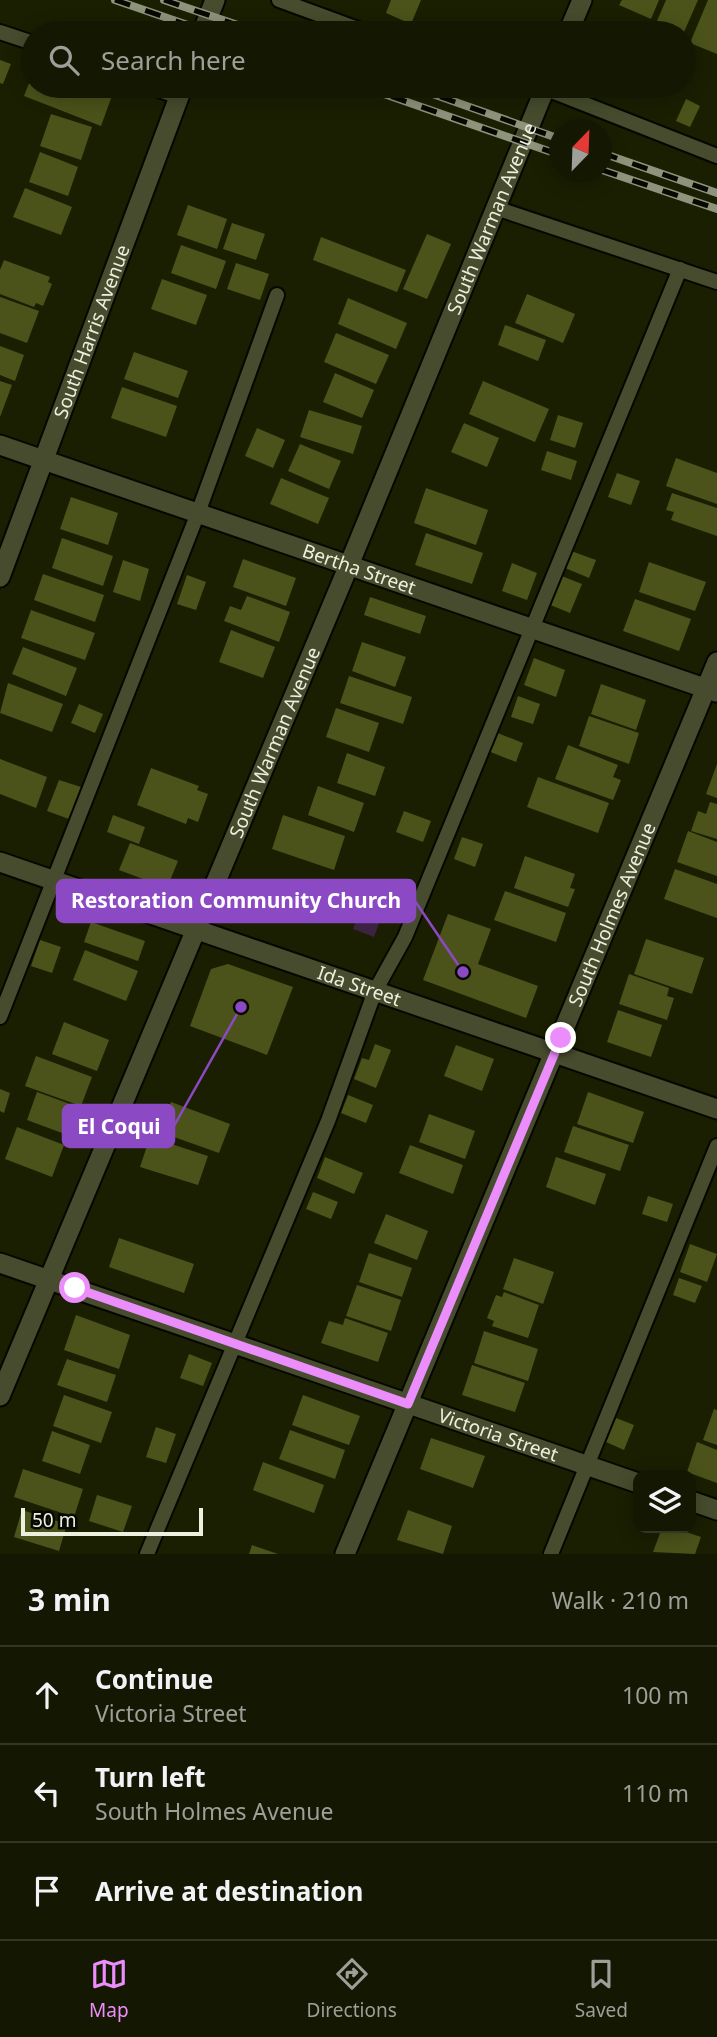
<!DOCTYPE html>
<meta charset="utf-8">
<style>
:root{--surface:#141702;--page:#1d200c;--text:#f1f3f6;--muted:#9d9f99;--line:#333624;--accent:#eb8dfb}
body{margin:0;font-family:"Noto Sans",sans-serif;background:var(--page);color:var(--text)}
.controls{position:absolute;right:21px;bottom:21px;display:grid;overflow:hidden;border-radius:14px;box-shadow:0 4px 18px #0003}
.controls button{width:63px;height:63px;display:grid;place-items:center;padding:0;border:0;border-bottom:2px solid var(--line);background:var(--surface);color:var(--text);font:35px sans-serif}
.compass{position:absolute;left:549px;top:119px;width:63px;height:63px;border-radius:50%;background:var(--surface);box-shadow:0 4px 18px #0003;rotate:23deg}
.scale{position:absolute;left:21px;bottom:18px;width:182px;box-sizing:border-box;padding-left:7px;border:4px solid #ecf0de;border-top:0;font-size:19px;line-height:24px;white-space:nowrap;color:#ecf0de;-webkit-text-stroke:5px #060801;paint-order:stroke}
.stop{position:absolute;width:21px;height:21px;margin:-16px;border:5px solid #eb8dfb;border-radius:50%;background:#fff}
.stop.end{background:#eb8dfb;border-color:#fff;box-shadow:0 2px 7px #0008}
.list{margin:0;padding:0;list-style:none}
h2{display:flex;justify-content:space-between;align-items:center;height:91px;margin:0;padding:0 28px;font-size:30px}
h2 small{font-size:23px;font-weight:400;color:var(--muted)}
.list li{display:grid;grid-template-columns:46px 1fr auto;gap:21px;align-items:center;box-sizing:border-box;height:98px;padding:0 28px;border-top:2px solid var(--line)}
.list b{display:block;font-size:26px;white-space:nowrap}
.list p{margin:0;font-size:23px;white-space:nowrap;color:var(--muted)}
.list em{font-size:23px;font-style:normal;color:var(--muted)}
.icon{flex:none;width:38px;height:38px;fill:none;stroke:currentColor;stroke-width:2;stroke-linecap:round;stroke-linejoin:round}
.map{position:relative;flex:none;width:717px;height:1554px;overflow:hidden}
.search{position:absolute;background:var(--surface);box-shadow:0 4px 18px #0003;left:21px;right:21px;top:21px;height:77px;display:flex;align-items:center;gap:18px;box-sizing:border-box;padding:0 24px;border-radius:38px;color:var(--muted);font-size:26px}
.sheet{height:385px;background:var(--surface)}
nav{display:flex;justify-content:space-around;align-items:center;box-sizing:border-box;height:98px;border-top:2px solid var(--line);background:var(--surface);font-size:19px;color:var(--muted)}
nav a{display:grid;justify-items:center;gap:4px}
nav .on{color:var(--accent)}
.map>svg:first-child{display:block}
.green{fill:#3d2342}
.building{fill:#4b531a}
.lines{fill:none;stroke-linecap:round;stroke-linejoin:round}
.service-casing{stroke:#060800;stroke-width:18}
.minor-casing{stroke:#060800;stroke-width:23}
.secondary-casing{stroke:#060800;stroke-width:23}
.service{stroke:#464c2d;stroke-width:14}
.minor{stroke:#464c2d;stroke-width:19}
.secondary{stroke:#464c2d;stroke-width:19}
.rail-casing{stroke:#8e937c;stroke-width:8}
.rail{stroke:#060801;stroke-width:5;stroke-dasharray:16;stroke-linecap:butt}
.route{stroke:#eb8dfb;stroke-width:9}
.labels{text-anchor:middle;stroke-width:5;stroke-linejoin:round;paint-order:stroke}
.street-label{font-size:19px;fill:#ecf0de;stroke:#060801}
.leader{fill:none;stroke:#8c49c4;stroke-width:2.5}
.callout-dot{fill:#8c49c4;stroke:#060801;stroke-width:2.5}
.callout{fill:#8c49c4;stroke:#8c49c4;stroke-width:2.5}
.callout-label{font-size:21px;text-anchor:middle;font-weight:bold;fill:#fff}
</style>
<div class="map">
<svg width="717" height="1554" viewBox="0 0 717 1554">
<rect width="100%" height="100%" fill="#1a1f02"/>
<path class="green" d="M363,902L384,910L374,937L353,929Z"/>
<g class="building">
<path d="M391,0H421L411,24L386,13Z"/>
<path d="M622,0H659L651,19L619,5Z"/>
<path d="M666,0H698L684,32L657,21Z"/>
<path d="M708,0H717V54L690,43Z"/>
<path d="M0,60L11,64L3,84L0,83Z"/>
<path d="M33,73V86H93L113,93L101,126L24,96Z"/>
<path d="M686,99L700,106L690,127L676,121Z"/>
<path d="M51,114L92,127L81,160L40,146Z"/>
<path d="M40,152L78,167L68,196L29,182Z"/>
<path d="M25,188L72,207L61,235L13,217Z"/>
<path d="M188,205L227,219L217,249L177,235Z"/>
<path d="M232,223L265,234L256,260L223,249Z"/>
<path d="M427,234L451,244L427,299L403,289Z"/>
<path d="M321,237L406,270L397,292L313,260Z"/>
<path d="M181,245L226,261L216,289L171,273Z"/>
<path d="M4,260L50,277L48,282L52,284L43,306L36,303L34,307L0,294V270Z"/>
<path d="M236,263L269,274L260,300L227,289Z"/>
<path d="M162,279L207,295L196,325L151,309Z"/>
<path d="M527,294L575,314L563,343L515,323Z"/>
<path d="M0,297L39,311L27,343L0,333Z"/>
<path d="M348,298L407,323L396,349L338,324Z"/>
<path d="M505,325L546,340L538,361L498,345Z"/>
<path d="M336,333L389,355L376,384L324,362Z"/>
<path d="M0,346L24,355L15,381L0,375Z"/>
<path d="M134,352L188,371L178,398L124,379Z"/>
<path d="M335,373L374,390L362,418L323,402Z"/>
<path d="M0,381L12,385L0,417Z"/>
<path d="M483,381L549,409L535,442L469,414Z"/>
<path d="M122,387L177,406L166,437L111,418Z"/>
<path d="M309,410L362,426L353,454L300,437Z"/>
<path d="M558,415L583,423L575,448L550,440Z"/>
<path d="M464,423L499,438L487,467L451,452Z"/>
<path d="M257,428L285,440L273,468L245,456Z"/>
<path d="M300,444L341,461L329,489L288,471Z"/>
<path d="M547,451L577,461L571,480L541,470Z"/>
<path d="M676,458L717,473V504L666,486Z"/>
<path d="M617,473L640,481L631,505L608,497Z"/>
<path d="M281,478L329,498L318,524L270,504Z"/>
<path d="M426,488L488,510L476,545L414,523Z"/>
<path d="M672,493L717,508V536L671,520L674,512L666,510Z"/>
<path d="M71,497L118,513L108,545L60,529Z"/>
<path d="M426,533L483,553L472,584L415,565Z"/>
<path d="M62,538L113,556L103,586L52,568Z"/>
<path d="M571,551L596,560L589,578L565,568Z"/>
<path d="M243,559L296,578L286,606L233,587Z"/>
<path d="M123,560L149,569L140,601L113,592Z"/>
<path d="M649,562L706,582L695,611L639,592Z"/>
<path d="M512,563L537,573L527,600L502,591Z"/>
<path d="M43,574L104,595L95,622L34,600Z"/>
<path d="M187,575L206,582L196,610L177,604Z"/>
<path d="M559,575L582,584L570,613L548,604Z"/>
<path d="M247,596L290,612L279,642L224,621L230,606L241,610Z"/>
<path d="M370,597L426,616L420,634L364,615Z"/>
<path d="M635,599L691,619L679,651L623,631Z"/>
<path d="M31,610L95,633L85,660L21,638Z"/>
<path d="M231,630L275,647L263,678L219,662Z"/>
<path d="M362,642L406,657L395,687L352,671Z"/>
<path d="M23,647L77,668L66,696L12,674Z"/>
<path d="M534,658L565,670L556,697L524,685Z"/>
<path d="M349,676L412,697L403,724L340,703Z"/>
<path d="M8,683L63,704L52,732L0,713Z"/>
<path d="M601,684L646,700L636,730L591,714Z"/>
<path d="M518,696L540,704L533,724L511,717Z"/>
<path d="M79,704L103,714L95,733L71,723Z"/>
<path d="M336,708L379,723L369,752L326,737Z"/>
<path d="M589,716L639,733L629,764L579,746Z"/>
<path d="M495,732L523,743L516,762L488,751Z"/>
<path d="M568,745L618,765L613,777L621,780L613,800L555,779Z"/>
<path d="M347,753L385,767L375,796L337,783Z"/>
<path d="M0,759L47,777L36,808L0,794Z"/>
<path d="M717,764V798L706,794Z"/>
<path d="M151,768L199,786L197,790L208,794L198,822L188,818L186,824L137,805Z"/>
<path d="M538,777L609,803L598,833L527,807Z"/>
<path d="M59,780L81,787L69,819L47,811Z"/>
<path d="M318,786L364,803L354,832L308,815Z"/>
<path d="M710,802L717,804V839L691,831L698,811L706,814Z"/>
<path d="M404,811L431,821L423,842L396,832Z"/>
<path d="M113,815L145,827L139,844L107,832Z"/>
<path d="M283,815L345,836L334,870L272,849Z"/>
<path d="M688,831L717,842V876L677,862Z"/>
<path d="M462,837L483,844L475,867L454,859Z"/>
<path d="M130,843L178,861L167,888L119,870Z"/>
<path d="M525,856L575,874L570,888L575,889L568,907L514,888Z"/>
<path d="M675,869L717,884V918L664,899Z"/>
<path d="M505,891L566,913L556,942L494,920Z"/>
<path d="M448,914L491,929L478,964L538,986L526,1018L423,980Z"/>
<path d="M91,922L145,941L138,961L84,942Z"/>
<path d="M646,939L704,958L692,994L634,974Z"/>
<path d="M40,940L61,947L52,973L31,966Z"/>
<path d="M85,950L138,971L126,1001L73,980Z"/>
<path d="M228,964L293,987L267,1055L190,1026L211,969Z"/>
<path d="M629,974L669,988L667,996L674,998L667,1020L619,1004Z"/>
<path d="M618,1010L662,1025L651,1057L607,1042Z"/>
<path d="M64,1022L109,1040L97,1071L52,1054Z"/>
<path d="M375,1044L391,1050L376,1088L354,1079L362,1058L369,1060Z"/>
<path d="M456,1045L494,1059L482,1091L444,1076Z"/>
<path d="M36,1056L92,1077L81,1106L25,1086Z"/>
<path d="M0,1089L10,1093L4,1113L0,1111Z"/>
<path d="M37,1092L81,1108L70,1136L27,1120Z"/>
<path d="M588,1092L644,1112L633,1143L577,1124Z"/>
<path d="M348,1095L373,1105L366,1123L341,1113Z"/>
<path d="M171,1102L230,1124L219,1153L160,1132Z"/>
<path d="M429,1114L475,1131L465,1159L419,1142Z"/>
<path d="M573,1126L629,1145L620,1171L564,1152Z"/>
<path d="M17,1127L64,1145L52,1177L5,1159Z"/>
<path d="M150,1137L208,1156L198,1185L140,1167Z"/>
<path d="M410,1145L463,1165L453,1194L399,1173Z"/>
<path d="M325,1157L363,1173L354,1194L317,1178Z"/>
<path d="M556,1157L606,1174L595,1205L546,1187Z"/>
<path d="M313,1192L338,1202L331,1219L306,1209Z"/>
<path d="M648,1196L673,1204L667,1222L642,1214Z"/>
<path d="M386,1214L428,1231L417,1260L374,1243Z"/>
<path d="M119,1238L194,1264L184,1293L109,1267Z"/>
<path d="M690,1244L717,1254L707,1282L680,1272Z"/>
<path d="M369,1253L412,1268L402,1297L359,1282Z"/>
<path d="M514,1258L554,1272L543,1304L503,1289Z"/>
<path d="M679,1278L702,1286L695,1303L673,1295Z"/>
<path d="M357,1285L401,1300L391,1331L346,1316Z"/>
<path d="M504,1292L539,1305L528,1338L492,1326L494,1321L487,1318L496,1295L502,1297Z"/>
<path d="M76,1315L130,1335L119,1369L64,1350Z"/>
<path d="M345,1318L388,1333L378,1362L321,1343L329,1321L343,1325Z"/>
<path d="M484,1331L538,1349L528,1381L474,1363Z"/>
<path d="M189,1354L212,1363L203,1386L180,1378Z"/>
<path d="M67,1359L116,1375L107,1402L57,1385Z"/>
<path d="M472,1365L525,1383L515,1412L462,1395Z"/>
<path d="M64,1395L112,1412L101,1443L53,1426Z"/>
<path d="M303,1395L360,1416L349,1445L292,1425Z"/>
<path d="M714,1409L717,1410V1445L703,1440Z"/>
<path d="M616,1418L634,1425L624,1450L606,1442Z"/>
<path d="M156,1427L176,1434L166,1463L146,1457Z"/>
<path d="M290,1430L345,1450L335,1479L279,1459Z"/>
<path d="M52,1431L90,1445L80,1474L42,1461Z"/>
<path d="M431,1438L485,1456L473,1488L420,1469Z"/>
<path d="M697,1442L717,1450V1483L687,1472Z"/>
<path d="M263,1462L324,1485L314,1513L253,1490Z"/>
<path d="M23,1469L83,1489L74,1517L14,1497Z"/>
<path d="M97,1495L132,1506L123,1532L89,1521Z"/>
<path d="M22,1510L67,1524L59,1551L14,1537Z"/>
<path d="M408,1510L452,1526L443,1554L397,1540Z"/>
<path d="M662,1528H674L701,1537L695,1554L653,1552Z"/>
<path d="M252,1545L278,1554H249Z"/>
</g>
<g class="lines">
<defs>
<g id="service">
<path d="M279,0L369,33"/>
<path d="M0,32L33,43"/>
<path d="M147,86L179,97"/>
<path d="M539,86L717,156"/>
<path d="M496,208L717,282"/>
<path d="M0,1017L198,513L277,295"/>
<path d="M147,1554L328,1121L375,991L405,937L680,269"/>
<path d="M551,1554L717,1146"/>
</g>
<g id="minor">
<path d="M202,33L215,0"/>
<path id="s1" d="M0,445L716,692"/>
<path id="s2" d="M0,577L183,86"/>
<path id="s3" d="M0,862L717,1109"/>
<path id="s4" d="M0,1263L638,1483"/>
<path d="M691,1501L717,1510"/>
<path id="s5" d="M345,1554L717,662"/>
</g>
<g id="secondary">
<path d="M568,33L582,0"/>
<path id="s6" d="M0,1396L349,565L546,86"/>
</g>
</defs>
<use href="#service" class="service-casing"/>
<use href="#minor" class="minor-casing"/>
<use href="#secondary" class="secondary-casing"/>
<use href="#service" class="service"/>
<use href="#minor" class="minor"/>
<use href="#secondary" class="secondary"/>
<defs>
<g id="rail">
<path d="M115,0L211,33"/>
<path d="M164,0L261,33"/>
<path d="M361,86L560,155"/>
<path d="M410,86L560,139"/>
<path d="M602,153L717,193"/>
<path d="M602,170L717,209"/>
</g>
</defs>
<use href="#rail" class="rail-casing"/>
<use href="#rail" class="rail"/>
</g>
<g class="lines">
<path class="route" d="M75,1288L408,1404L561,1038"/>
</g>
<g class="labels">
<g class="street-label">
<text dy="7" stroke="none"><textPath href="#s6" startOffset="1276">South Warman Avenue</textPath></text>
<text dy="7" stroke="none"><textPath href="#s2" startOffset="262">South Harris Avenue</textPath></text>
<text dy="7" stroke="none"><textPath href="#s1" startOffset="380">Bertha Street</textPath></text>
<text dy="7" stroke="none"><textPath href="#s6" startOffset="709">South Warman Avenue</textPath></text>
<text dy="7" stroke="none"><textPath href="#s5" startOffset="693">South Holmes Avenue</textPath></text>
<text dy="7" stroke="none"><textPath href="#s3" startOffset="380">Ida Street</textPath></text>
<text dy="7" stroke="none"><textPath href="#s4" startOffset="527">Victoria Street</textPath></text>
</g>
</g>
<path class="leader" d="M463 972L415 901M241 1007L174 1126"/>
<g class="callout-dot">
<circle cx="463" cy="972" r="7"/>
<circle cx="241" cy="1007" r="7"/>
</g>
<g class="callout">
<rect x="57" y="880" width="358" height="42" rx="7"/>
<rect x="63" y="1105" width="111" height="42" rx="7"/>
</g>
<g class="callout-label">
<text x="236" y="908">Restoration Community Church</text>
<text x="119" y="1134">El Coqui</text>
</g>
</svg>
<div class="controls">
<button><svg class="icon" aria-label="layers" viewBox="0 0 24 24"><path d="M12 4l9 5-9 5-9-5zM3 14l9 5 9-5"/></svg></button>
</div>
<svg class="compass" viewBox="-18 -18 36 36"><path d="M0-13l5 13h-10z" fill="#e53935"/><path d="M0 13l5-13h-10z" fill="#9d9f99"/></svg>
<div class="scale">50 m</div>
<div class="stop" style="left:75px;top:1288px"></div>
<div class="stop end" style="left:561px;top:1038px"></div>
<div class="search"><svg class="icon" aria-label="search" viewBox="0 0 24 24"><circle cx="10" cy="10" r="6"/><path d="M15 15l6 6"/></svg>Search here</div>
</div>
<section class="sheet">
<h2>3 min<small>Walk · 210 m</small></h2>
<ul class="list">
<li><svg class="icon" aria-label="ahead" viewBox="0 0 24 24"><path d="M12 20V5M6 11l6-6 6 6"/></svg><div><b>Continue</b><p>Victoria Street</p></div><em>100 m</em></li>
<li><svg class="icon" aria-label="left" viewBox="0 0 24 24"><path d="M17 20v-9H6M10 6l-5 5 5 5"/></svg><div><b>Turn left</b><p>South Holmes Avenue</p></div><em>110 m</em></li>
<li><svg class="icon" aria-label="arrive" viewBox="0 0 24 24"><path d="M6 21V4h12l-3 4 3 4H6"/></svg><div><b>Arrive at destination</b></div></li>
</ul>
</section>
<nav>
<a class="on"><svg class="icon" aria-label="map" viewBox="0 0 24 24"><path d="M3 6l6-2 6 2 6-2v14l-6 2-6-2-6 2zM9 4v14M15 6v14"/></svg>Map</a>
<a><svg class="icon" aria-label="directions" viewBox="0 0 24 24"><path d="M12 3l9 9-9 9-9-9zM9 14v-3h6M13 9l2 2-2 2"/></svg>Directions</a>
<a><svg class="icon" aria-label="saved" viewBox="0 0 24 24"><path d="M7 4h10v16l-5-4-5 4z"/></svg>Saved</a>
</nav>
